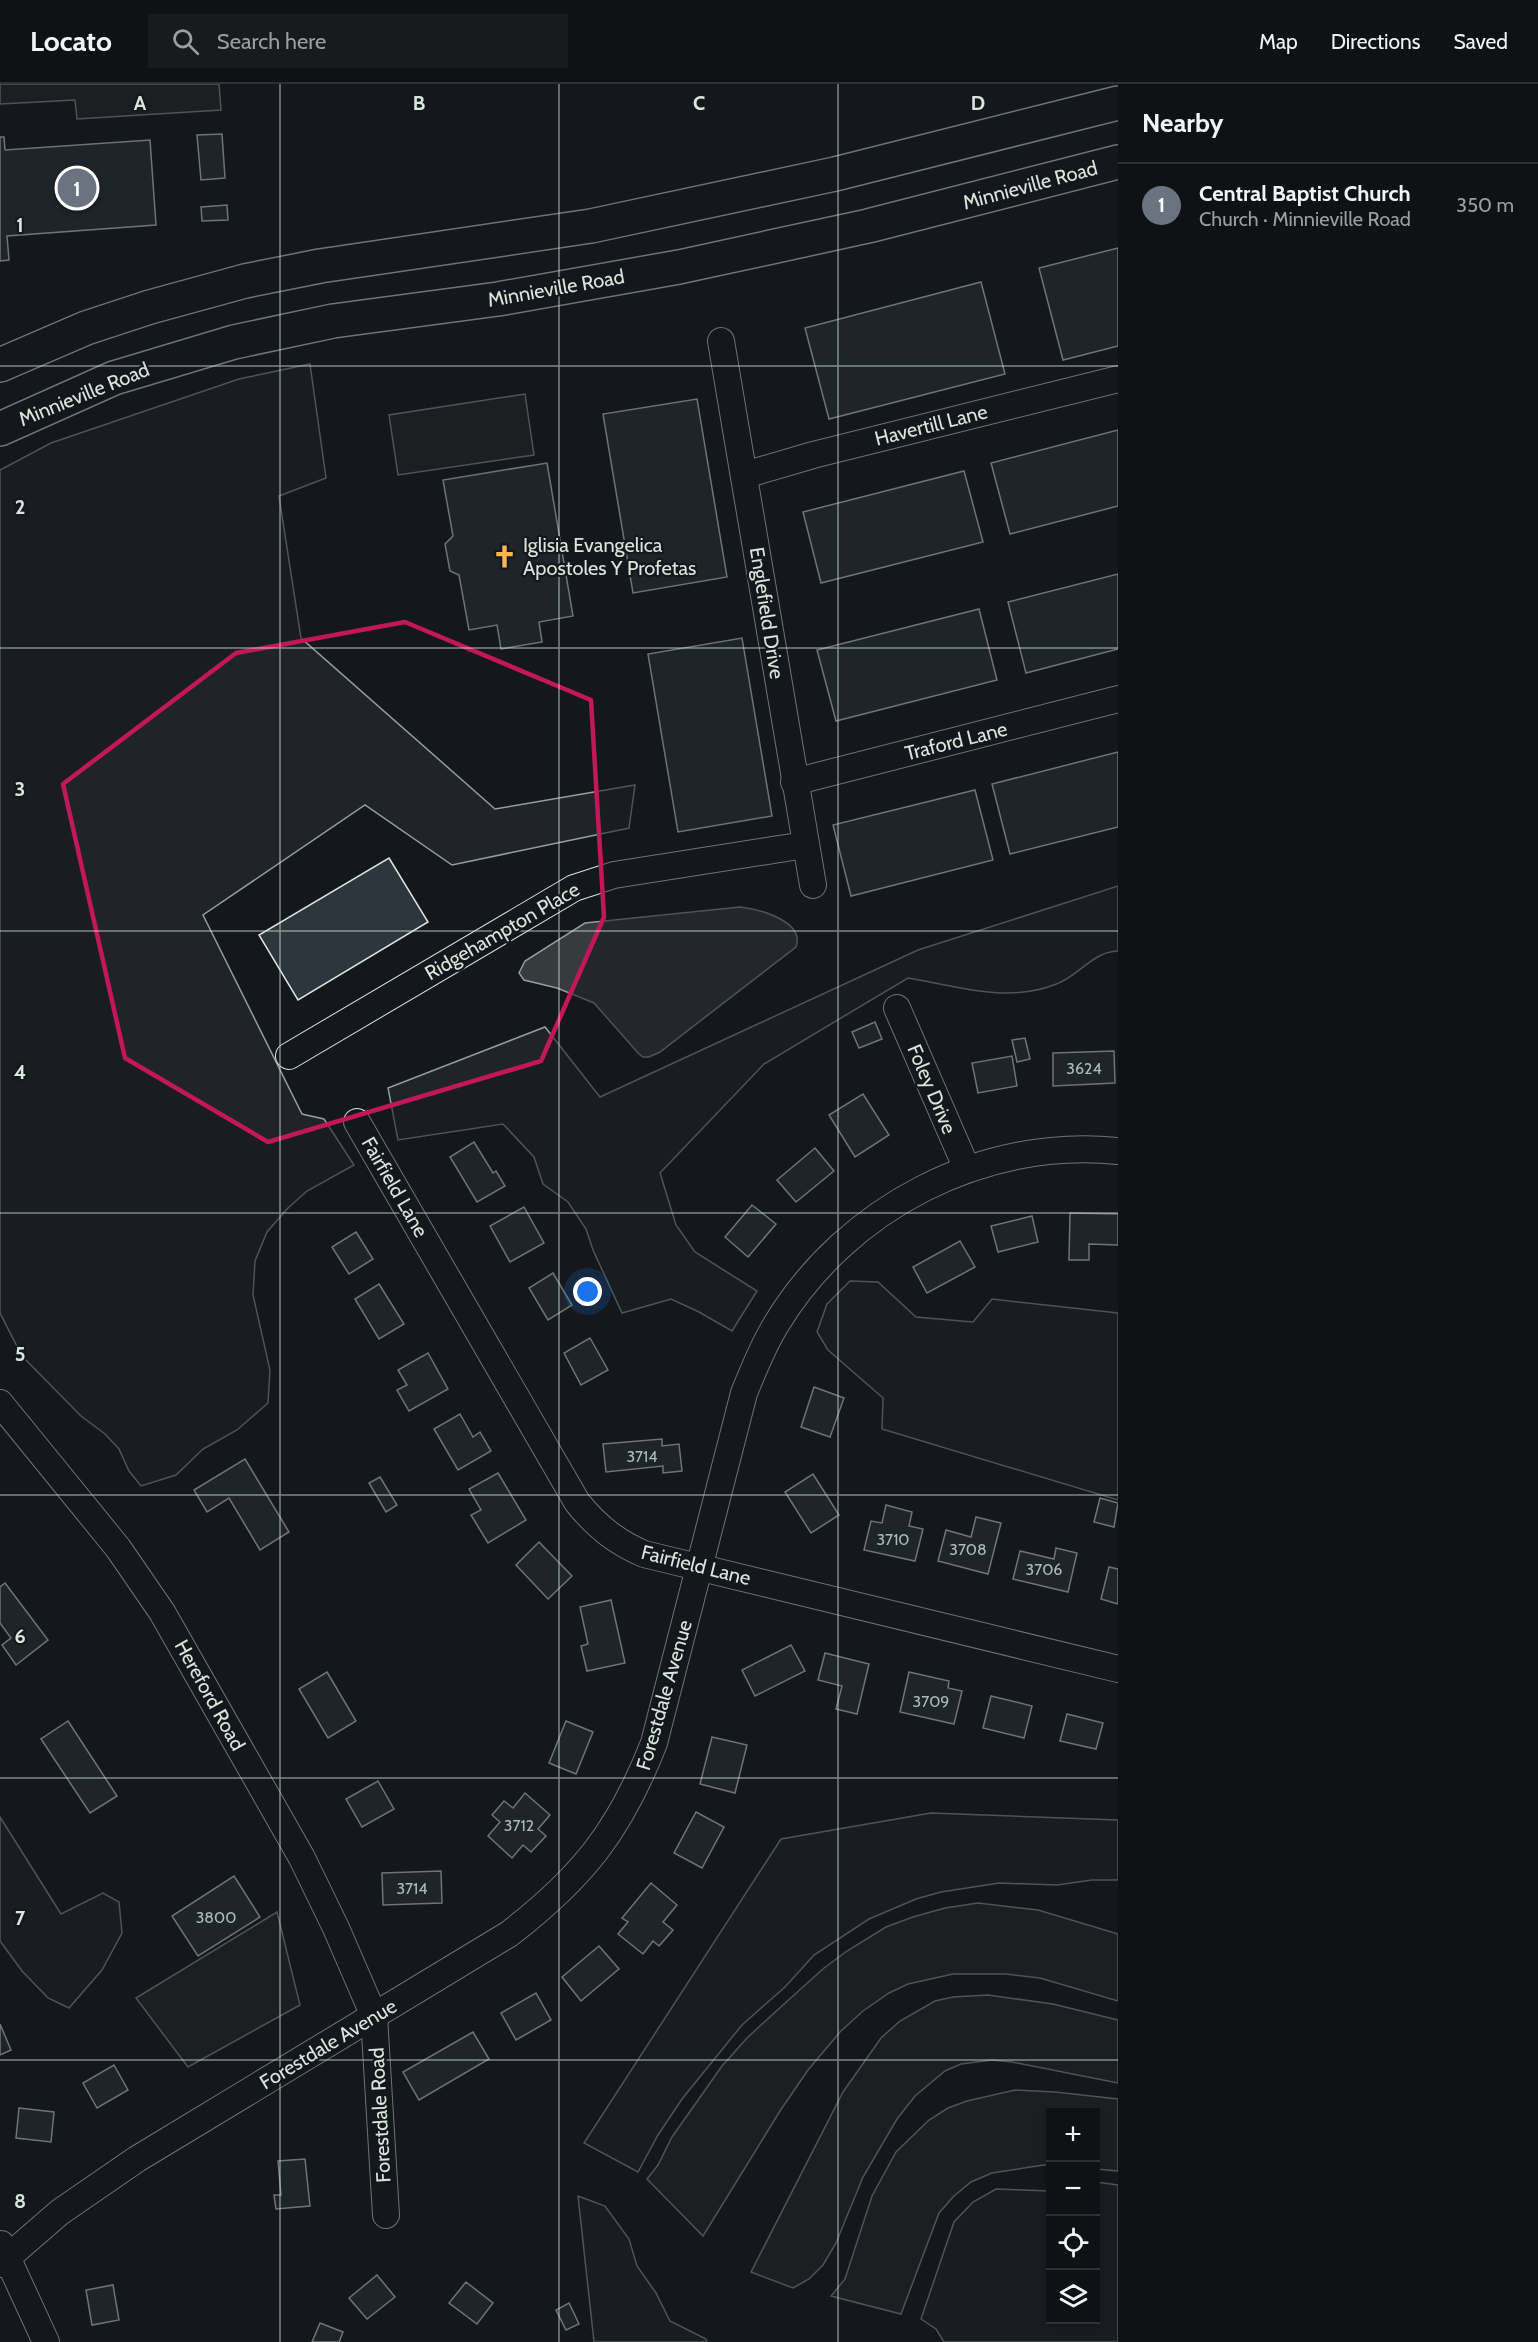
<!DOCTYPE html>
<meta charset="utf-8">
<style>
:root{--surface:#0f1215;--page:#181b1e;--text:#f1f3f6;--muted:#9b9ea0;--line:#2f3234;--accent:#2563eb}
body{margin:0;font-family:Cabin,sans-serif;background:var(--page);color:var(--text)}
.controls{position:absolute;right:18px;bottom:18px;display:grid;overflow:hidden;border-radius:0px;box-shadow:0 3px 9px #0003}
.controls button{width:54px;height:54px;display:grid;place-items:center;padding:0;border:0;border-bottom:2px solid var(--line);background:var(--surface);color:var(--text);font:30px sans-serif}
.you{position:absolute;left:588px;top:1208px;width:21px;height:21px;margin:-15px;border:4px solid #fff;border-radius:50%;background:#1a73e8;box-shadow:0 0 0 9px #1a73e833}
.badge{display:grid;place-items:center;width:39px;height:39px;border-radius:50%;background:var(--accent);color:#fff;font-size:20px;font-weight:700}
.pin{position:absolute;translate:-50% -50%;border:3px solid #fff;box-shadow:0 2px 6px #0006}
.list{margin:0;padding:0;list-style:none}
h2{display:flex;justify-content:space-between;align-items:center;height:78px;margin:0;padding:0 24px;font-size:26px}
h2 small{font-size:20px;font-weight:400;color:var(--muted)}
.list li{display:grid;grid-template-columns:39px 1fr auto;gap:18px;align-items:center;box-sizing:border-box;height:84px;padding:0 24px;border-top:2px solid var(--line)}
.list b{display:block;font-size:22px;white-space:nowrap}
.list p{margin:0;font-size:20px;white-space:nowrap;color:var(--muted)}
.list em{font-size:20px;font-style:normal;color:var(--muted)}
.icon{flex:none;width:33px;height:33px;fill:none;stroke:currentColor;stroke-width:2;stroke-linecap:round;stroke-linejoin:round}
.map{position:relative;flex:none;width:1118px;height:2258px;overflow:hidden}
header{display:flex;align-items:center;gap:36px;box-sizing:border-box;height:84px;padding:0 30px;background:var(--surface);border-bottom:2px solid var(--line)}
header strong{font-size:28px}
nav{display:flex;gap:33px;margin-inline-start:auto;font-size:21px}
.search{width:420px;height:54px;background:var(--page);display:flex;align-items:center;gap:15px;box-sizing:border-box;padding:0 21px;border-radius:0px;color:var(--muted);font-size:22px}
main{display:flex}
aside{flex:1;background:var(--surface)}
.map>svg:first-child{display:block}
.green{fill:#202428;stroke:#939e99;stroke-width:1.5}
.parking{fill:#24282b;stroke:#939e99;stroke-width:1.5}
.water{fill:#363b3e;stroke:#939e99;stroke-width:1.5}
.building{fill:#2c363c;stroke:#d8e6dc;stroke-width:1.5}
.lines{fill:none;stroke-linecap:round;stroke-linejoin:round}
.minor-casing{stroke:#d8e6dc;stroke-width:28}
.major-casing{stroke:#d8e6dc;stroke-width:36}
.minor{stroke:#14181c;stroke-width:26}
.major{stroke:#14181c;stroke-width:33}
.marked{fill:none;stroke:#c2185b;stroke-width:4.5;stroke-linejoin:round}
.grid{fill:none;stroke:#d8e6dc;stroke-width:1.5;stroke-opacity:0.55}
.labels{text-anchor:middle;stroke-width:4.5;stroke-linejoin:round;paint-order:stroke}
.number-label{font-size:16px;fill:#adbab4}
.street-label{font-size:20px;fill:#d8e6dc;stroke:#14181c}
.poi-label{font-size:20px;fill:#d8e6dc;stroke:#14181c;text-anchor:start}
.grid-label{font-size:20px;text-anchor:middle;font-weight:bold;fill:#d8e6dc;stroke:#14181c;stroke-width:4.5;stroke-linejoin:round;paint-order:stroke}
</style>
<header>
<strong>Locato</strong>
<div class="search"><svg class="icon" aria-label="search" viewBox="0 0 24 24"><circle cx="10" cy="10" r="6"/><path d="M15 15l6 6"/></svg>Search here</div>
<nav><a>Map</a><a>Directions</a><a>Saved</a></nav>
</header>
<main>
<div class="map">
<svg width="1118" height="2258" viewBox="0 0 1118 2258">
<rect width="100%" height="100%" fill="#14181c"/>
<g class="green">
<path d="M310,280L326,394L279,412L301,554L495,725L635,701L629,744L452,781L365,721L203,831L302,1030L324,1035L354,1081L307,1107L288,1124L267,1148L255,1177L253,1211L270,1286L268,1319L237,1346L203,1365L176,1391L141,1402L129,1387L119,1365L105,1350L81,1332L22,1272L0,1229V386L51,359L239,295Z"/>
<path d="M1118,802V867C1091,868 1079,893 1054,901C1006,919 957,902 908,894L764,980L660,1089L676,1141L695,1168L757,1207L732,1247L699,1228L671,1215L622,1229L593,1166L586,1145L568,1118L543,1100L534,1073L503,1040L398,1056L388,1004L545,943L600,1013L918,866Z"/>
<path d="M850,1197L878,1198L916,1233L973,1238L992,1215L1118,1229V1416L882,1345L883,1314L828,1266L817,1248L827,1220Z"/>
<path d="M931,1729L1118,1736V1796H1092L1057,1801L999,1799L941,1808L916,1815L869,1835L814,1871L785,1903L742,1941L682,2015L658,2051L638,2088L584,2059L781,1755Z"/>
<path d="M0,1733L61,1830L103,1809L119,1818L122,1849L102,1886L69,1924L48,1914L22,1887L0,1857Z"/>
<path d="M1096,2098L1118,2101V2258H944L936,2245L921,2235L954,2138L973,2118L996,2105L1050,2107V2236H1096Z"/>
<path d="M578,2112L605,2122L629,2155L637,2182L656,2209L670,2237L706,2255L707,2258H594Z"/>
</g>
<g class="parking">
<path d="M0,0H219L221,26L77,35L75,16L0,20Z"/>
<path d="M525,310L534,371L398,391L389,331Z"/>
<path d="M978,1819L1038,1826L1118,1850V1917L1040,1894L1006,1890H953L908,1900L889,1909L863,1927L840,1948L808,1986L780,2027L703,2152L647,2095L658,2081L672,2053L722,1982L747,1954L773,1930L824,1884L847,1867L886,1843L913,1833L945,1824Z"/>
<path d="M277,1828L300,1921L188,1983L136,1914Z"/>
<path d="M988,1911L1053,1920L1118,1936V1999L1012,1978L992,1976L961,1980L945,1987L915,2012L897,2035L863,2093L836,2159L823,2181L809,2195L793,2204L751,2188L843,2008L881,1954L900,1937L935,1917L953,1913Z"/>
<path d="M1015,2006L1055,2008L1118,2015V2087L1096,2085V2028H1050V2080L992,2089L971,2098L954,2112L939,2129L901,2230L831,2212L845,2195L872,2112L896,2068L929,2036L948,2024L967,2017Z"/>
</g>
<path class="water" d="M740,823C759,825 805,837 796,863L660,968L649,973H643L639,970L594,919L557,904L524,896L519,889L525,877L585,839Z"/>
<g class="building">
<path d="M222,50L225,94L201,96L197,51Z"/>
<path d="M0,53H4L5,66L150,56L156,141L7,152L9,176L0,177Z"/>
<path d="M227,121L228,136L202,137L201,123Z"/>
<path d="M1118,164V262L1063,276L1039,184Z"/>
<path d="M981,198L1005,290L829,335L805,244Z"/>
<path d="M697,315L727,493L633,509L603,330Z"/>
<path d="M1118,346V422L1010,450L991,379Z"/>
<path d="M547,379L573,532L539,538L542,558L501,565L497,541L469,546L459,491L450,487L445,460L453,452L443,396Z"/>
<path d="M964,387L983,458L821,499L803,428Z"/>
<path d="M1118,490V565L1026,589L1008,518Z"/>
<path d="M979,525L997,596L836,637L817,566Z"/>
<path d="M742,554L772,732L678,748L648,570Z"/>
<path d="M1118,668V743L1010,770L992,700Z"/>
<path d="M975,706L993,776L851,812L833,741Z"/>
<path d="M389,774L428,838L298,916L259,851Z"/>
<path d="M875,938L882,955L859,964L852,948Z"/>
<path d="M1025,954L1030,975L1017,978L1012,956Z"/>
<path d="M1114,967L1115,999L1053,1002V969Z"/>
<path d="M1012,972L1017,1002L978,1009L972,979Z"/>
<path d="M863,1010L889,1051L855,1073L829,1031Z"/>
<path d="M474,1058L493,1089L496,1087L505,1102L477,1118L450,1073Z"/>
<path d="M815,1064L834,1087L796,1118L777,1096Z"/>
<path d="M752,1121L776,1140L748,1173L725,1153Z"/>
<path d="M524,1123L544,1159L510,1178L490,1142Z"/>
<path d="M1070,1129L1118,1130V1161L1089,1160V1176H1069Z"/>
<path d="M1032,1132L1038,1158L998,1168L991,1142Z"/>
<path d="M356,1148L373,1175L349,1190L332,1163Z"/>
<path d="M960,1157L975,1183L927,1209L913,1183Z"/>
<path d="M553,1189L572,1221L548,1236L529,1204Z"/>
<path d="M379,1200L404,1240L379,1255L355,1215Z"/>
<path d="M590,1254L608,1286L581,1301L564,1269Z"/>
<path d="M428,1269L448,1305L409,1327L397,1306L407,1301L398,1286Z"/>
<path d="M814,1303L844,1314L830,1353L801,1343Z"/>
<path d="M460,1330L473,1353L480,1348L491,1367L458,1386L434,1345Z"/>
<path d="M662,1355V1362L679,1360L682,1387L663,1389V1382L606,1388L603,1360Z"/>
<path d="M245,1375L289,1448L260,1466L229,1414L207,1428L194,1406Z"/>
<path d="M498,1389L526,1436L488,1459L471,1431L481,1426L469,1405Z"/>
<path d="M813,1390L839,1431L811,1449L785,1408Z"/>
<path d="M380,1393L397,1421L386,1428L369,1399Z"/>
<path d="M1100,1414L1118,1419L1114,1443L1094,1438Z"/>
<path d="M886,1421L912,1428L909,1442L923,1445L915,1477L864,1466L871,1437L882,1439Z"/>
<path d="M976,1433L1001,1439L988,1490L938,1477L946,1446L971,1453Z"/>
<path d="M539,1458L572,1492L548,1515L516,1481Z"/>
<path d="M1056,1464L1077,1469L1068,1508L1013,1495L1020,1467L1054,1475Z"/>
<path d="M1109,1483L1118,1485V1520L1101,1515Z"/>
<path d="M5,1499L48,1556L16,1581L2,1561L11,1554L0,1539V1503Z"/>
<path d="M611,1516L625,1579L587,1587L581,1562L588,1560L580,1523Z"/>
<path d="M791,1561L805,1587L755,1612L742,1586Z"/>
<path d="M825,1569L869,1580L857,1630L836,1625L842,1602L818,1596Z"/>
<path d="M327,1588L356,1637L328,1654L299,1605Z"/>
<path d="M909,1588L949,1597L948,1604L962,1607L954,1640L900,1628Z"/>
<path d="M991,1612L1032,1622L1024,1654L983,1644Z"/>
<path d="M1067,1630L1103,1639L1096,1665L1060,1657Z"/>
<path d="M68,1637L117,1712L90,1729L41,1655Z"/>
<path d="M566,1637L593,1648L576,1690L549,1679Z"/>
<path d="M712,1653L747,1661L735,1709L700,1700Z"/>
<path d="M378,1697L394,1725L362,1743L346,1715Z"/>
<path d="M525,1709L550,1731L538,1745L546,1752L531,1768L523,1761L512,1774L488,1752L500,1738L492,1731L504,1717L513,1724Z"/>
<path d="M696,1728L724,1743L702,1784L674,1769Z"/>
<path d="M441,1787L442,1819L383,1821L382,1789Z"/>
<path d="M234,1792L260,1833L198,1872L172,1832Z"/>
<path d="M651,1799L677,1821L663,1838L673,1846L659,1862L653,1857L643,1870L618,1850L628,1838L622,1834Z"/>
<path d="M599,1862L619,1885L581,1917L562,1893Z"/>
<path d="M536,1909L551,1936L516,1956L501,1929Z"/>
<path d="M0,1940L11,1966L0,1971Z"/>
<path d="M473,1948L489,1975L419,2016L403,1988Z"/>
<path d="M114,1981L128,2006L97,2024L83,1999Z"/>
<path d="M19,2024L54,2028L51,2058L16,2054Z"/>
<path d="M305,2075L310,2122L276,2125L274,2111H281L278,2077Z"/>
<path d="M377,2191L395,2213L367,2235L349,2214Z"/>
<path d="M466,2198L493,2219L477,2240L449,2219Z"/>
<path d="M113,2201L119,2236L92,2241L86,2206Z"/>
<path d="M569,2219L579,2240L566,2246L556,2226Z"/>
<path d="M320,2239L343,2248L339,2258H312Z"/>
</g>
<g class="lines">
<defs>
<g id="minor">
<path d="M721,257L813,801"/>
<path d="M745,391L813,371L1118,295"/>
<path d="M794,698L1118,615"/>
<path d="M897,924L967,1085"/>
<path d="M289,972L574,804L614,791L805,761"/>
<path d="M357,1038L577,1418C596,1442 616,1458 644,1470L1118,1585"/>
<path d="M0,1319L118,1464L162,1528L302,1774L336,1844L374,1932L386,2131"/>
<path d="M1,2160L46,2258"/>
<path d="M0,2180L60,2128L137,2075L509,1850C583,1793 620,1746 654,1659L744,1309C754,1285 763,1261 777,1239C847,1124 983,1053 1118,1067"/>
</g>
<g id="major">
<path d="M0,281L86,244L150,223L245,197L320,182L591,142L835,90L1118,19"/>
<path d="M0,345L114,294L234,258L333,237L498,215L679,183L868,142L1118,78"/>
</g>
</defs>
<use href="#minor" class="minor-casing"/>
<use href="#major" class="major-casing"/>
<use href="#minor" class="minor"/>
<use href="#major" class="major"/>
</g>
<path d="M0 0H1118V2258H0ZM405,538L591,616L604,833L541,977L268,1058L125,974L63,700L236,569Z" fill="#14181c" fill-opacity=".55" fill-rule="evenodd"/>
<path class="marked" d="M405,538L591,616L604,833L541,977L268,1058L125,974L63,700L236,569Z"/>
<path class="grid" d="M280,0V2258M559,0V2258M838,0V2258M0,282H1118M0,564H1118M0,847H1118M0,1129H1118M0,1411H1118M0,1694H1118M0,1976H1118"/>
<defs>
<symbol id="church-bare" viewBox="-9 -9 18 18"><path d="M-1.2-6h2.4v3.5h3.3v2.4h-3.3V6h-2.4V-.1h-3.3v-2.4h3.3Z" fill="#ffb74d" stroke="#14181c" stroke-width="2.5" paint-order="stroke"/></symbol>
</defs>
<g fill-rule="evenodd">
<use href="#church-bare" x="488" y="456" width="33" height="33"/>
</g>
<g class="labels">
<g class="number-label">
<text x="1084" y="990">3624</text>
<text x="642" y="1378">3714</text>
<text x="893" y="1461">3710</text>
<text x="968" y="1471">3708</text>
<text x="1044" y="1491">3706</text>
<text x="931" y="1623">3709</text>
<text x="519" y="1747">3712</text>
<text x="412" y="1810">3714</text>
<text x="216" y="1839">3800</text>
</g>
<g class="street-label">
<text transform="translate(1030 101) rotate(-15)" y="7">Minnieville Road</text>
<text transform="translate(556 204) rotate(-10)" y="7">Minnieville Road</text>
<text transform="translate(84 310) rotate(-22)" y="7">Minnieville Road</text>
<text transform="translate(931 341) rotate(-14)" y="7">Havertill Lane</text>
<text transform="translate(767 529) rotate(81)" y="7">Englefield Drive</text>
<text transform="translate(956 657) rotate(-14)" y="7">Traford Lane</text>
<text transform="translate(502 847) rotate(-30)" y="7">Ridgehampton Place</text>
<text transform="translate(932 1005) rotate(67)" y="7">Foley Drive</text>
<text transform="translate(395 1103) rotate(60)" y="7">Fairfield Lane</text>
<text transform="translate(696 1481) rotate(14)" y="7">Fairfield Lane</text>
<text transform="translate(210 1611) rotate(61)" y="7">Hereford Road</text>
<text transform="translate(664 1611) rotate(-74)" y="7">Forestdale Avenue</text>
<text transform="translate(328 1960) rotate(-31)" y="7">Forestdale Avenue</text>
<text transform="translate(380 2031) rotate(-93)" y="7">Forestdale Road</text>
</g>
<g class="poi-label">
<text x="523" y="468">Iglisia Evangelica<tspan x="523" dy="23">Apostoles Y Profetas</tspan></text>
</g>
</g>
<g class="grid-label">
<text x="140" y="26">A</text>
<text x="419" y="26">B</text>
<text x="699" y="26">C</text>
<text x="978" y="26">D</text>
<text x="20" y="148">1</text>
<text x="20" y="430">2</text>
<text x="20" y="712">3</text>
<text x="20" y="995">4</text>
<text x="20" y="1277">5</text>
<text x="20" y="1559">6</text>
<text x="20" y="1841">7</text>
<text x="20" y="2124">8</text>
</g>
</svg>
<div class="controls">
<button>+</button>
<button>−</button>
<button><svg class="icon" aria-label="locate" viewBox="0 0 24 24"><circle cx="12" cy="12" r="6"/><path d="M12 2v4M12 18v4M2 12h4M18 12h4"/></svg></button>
<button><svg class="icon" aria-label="layers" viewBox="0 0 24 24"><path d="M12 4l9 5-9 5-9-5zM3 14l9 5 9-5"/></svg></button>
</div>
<div class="you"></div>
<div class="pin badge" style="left:77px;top:104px;background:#6b7280">1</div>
</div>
<aside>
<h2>Nearby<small></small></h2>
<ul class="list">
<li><span class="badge" style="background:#6b7280">1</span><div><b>Central Baptist Church</b><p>Church · Minnieville Road</p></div><em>350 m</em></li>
</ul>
</aside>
</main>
